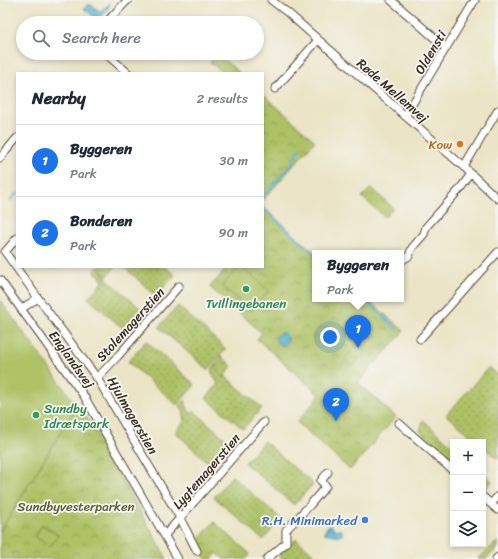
<!DOCTYPE html>
<meta charset="utf-8">
<style>
:root{--surface:#fff;--page:#f2f2f3;--text:#1f2937;--muted:#747a83;--line:#e0e1e3;--accent:#1a73e8}
body{margin:0;font-family:Sriracha,sans-serif;background:var(--page);color:var(--text)}
.controls{position:absolute;right:12px;bottom:12px;display:grid;overflow:hidden;border-radius:0px;box-shadow:0 2px 6px #0003}
.controls button{width:36px;height:36px;display:grid;place-items:center;padding:0;border:0;border-bottom:1px solid var(--line);background:var(--surface);color:var(--text);font:20px sans-serif}
.you{position:absolute;left:330px;top:337px;width:14px;height:14px;margin:-10px;border:3px solid #fff;border-radius:50%;background:#1a73e8;box-shadow:0 0 0 6px #1a73e833}
.badge{display:grid;place-items:center;width:26px;height:26px;border-radius:50%;background:var(--accent);color:#fff;font-size:13px;font-weight:700}
.pin{position:absolute;translate:-50% -33px;filter:drop-shadow(0 1px 2px #0008)}
.pin::after{content:'';position:absolute;top:21px;width:14px;height:12px;background:inherit;clip-path:polygon(0 0,100% 0,50% 100%)}
.popup{position:absolute;left:312px;top:250px;width:92px;height:52px;box-sizing:border-box;display:grid;place-content:center;border-radius:0px;background:var(--surface);filter:drop-shadow(0 1px 3px #0005);font-size:13px;white-space:nowrap;color:var(--muted)}
.popup b{font-size:15px;color:var(--text)}
.popup::after{content:'';position:absolute;left:50%;top:100%;margin-left:-8px;border:8px solid transparent;border-top-color:var(--surface)}
.list{margin:0;padding:0;list-style:none}
h2{display:flex;justify-content:space-between;align-items:center;height:52px;margin:0;padding:0 16px;font-size:17px}
h2 small{font-size:13px;font-weight:400;color:var(--muted)}
.list li{display:grid;grid-template-columns:26px 1fr auto;gap:12px;align-items:center;box-sizing:border-box;height:72px;padding:0 16px;border-top:1px solid var(--line)}
.list b{display:block;font-size:15px;white-space:nowrap}
.list p{margin:0;font-size:13px;white-space:nowrap;color:var(--muted)}
.list em{font-size:13px;font-style:normal;color:var(--muted)}
.icon{flex:none;width:22px;height:22px;fill:none;stroke:currentColor;stroke-width:2;stroke-linecap:round;stroke-linejoin:round}
.map{position:relative;flex:none;width:498px;height:559px;overflow:hidden}
.search{position:absolute;background:var(--surface);box-shadow:0 2px 6px #0003;left:16px;top:16px;width:248px;height:44px;display:flex;align-items:center;gap:10px;box-sizing:border-box;padding:0 14px;border-radius:22px;color:var(--muted);font-size:15px}
.panel{position:absolute;background:var(--surface);box-shadow:0 2px 6px #0003;left:16px;top:72px;width:248px;height:196px;border-radius:0px}
.map>svg:first-child{display:block}
.grass{fill:url(#grass-dots);stroke:#747642}
.park{fill:url(#park-crowns);stroke:#747642}
.pitch{fill:#aec165;stroke:#747642}
.water{fill:url(#water-ripples);stroke:#486e78}
.lines{fill:none;stroke-linecap:round;stroke-linejoin:round}
.stream{stroke:#54b3d3;stroke-width:2}
.minor-casing{stroke:#554637;stroke-width:9}
.minor{stroke:#fff;stroke-width:7}
.food-dot{fill:#e8710a;stroke:#f6f6f2;stroke-width:1.5}
.leisure-dot{fill:#2e9e5b;stroke:#f6f6f2;stroke-width:1.5}
.shop-dot{fill:#3f7fe0;stroke:#f6f6f2;stroke-width:1.5}
.labels{text-anchor:middle;stroke-width:3.5;stroke-linejoin:round;paint-order:stroke}
.street-label{font-size:13px;fill:#3b2a1e;stroke:#f6f6f2}
.food-label{font-size:13px;fill:#c56008;stroke:#f6f6f2;text-anchor:end}
.leisure-label{font-size:13px;fill:#27864d;stroke:#f6f6f2}
.park-label{font-size:13px;fill:#5e5733;stroke:#f6f6f2}
.shop-label{font-size:13px;fill:#366cbe;stroke:#f6f6f2;text-anchor:end}
</style>
<div class="map">
<svg width="498" height="559" viewBox="0 0 498 559">
<defs>
<pattern id="grass-dots" width="8" height="8" patternUnits="userSpaceOnUse"><rect width="8" height="8" fill="#aec165"/><path d="M2 2h.1M6 6h.1" fill="none" stroke="#8f9d53" stroke-width="1.8" stroke-linecap="round"/></pattern>
<pattern id="park-crowns" width="20" height="18" patternUnits="userSpaceOnUse"><rect width="20" height="18" fill="#aec165"/><path d="M2 6a3 3 0 1 1 6 0M12 15a3 3 0 1 1 6 0" fill="none" stroke="#8f9d53"/></pattern>
<pattern id="water-ripples" width="26" height="14" patternUnits="userSpaceOnUse"><rect width="26" height="14" fill="#54b3d3"/><path d="M2 4q2-2 4 0t4 0M15 11q2-2 4 0t4 0" fill="none" stroke="#4792ab"/></pattern>
</defs>
<rect width="100%" height="100%" fill="#f6f6f2"/>
<filter id="ink" filterUnits="userSpaceOnUse"><feTurbulence type="fractalNoise" baseFrequency=".025" numOctaves="2"/><feDisplacementMap in="SourceGraphic" scale="8" xChannelSelector="R" yChannelSelector="G"/><feConvolveMatrix kernelMatrix="1 2 1 2 8 2 1 2 1" color-interpolation-filters="sRGB"/></filter>
<filter id="wash" filterUnits="userSpaceOnUse"><feTurbulence type="fractalNoise" baseFrequency=".012" numOctaves="4" result="noise"/><feDisplacementMap in="SourceGraphic" scale="16" xChannelSelector="R" yChannelSelector="G"/><feGaussianBlur stdDeviation="0.9" result="paint"/><feColorMatrix in="noise" values="0 0 0 0 0 0 0 0 0 0 0 0 0 0 0 0 0 1.4 0 .05"/><feComposite in="paint" operator="in"/></filter>
<g filter="url(#wash)">
<rect width="100%" height="100%" fill="#ebe4c6"/>
<g class="grass">
<path d="M98,267L106,278L142,310L125,330L88,298L103,282L100,276L94,271Z"/>
<path d="M124,267H165L175,275L156,296Z"/>
<path d="M178,306L226,349L208,370L159,327Z"/>
<path d="M146,341L195,385L177,405L128,362Z"/>
<path d="M216,364L219,372L223,378L225,376L262,408L243,429L206,398L218,384L211,371Z"/>
<path d="M489,367L498,375V459L483,447V442H478L446,415Z"/>
<path d="M185,400L187,407L191,414L194,411L230,443L211,465L175,432L185,421L183,411L180,405Z"/>
<path d="M423,420L453,447V460L420,431Z"/>
<path d="M264,441L313,484L294,505L245,463Z"/>
<path d="M483,473L492,481L486,489L483,486Z"/>
<path d="M232,476L281,519L263,540L214,497Z"/>
<path d="M296,539L319,559H282L279,555Z"/>
<path d="M498,541V548L486,559H478Z"/>
</g>
<g class="park">
<path d="M217,54L240,73H223L210,62Z"/>
<path d="M265,96L315,141L263,200V98Z"/>
<path d="M371,188L393,208L385,217L362,197Z"/>
<path d="M263,207L315,253V299H367L404,331L358,383L396,417L350,470L297,422L320,395L257,339L262,333L210,287L228,267H263Z"/>
<path d="M98,267H115L106,278Z"/>
<path d="M222,357L232,366L223,378L219,372L216,364Z"/>
<path d="M77,406L88,419L167,559H0V531Z"/>
<path d="M214,522L250,554L246,559H224L217,553L212,559H207L197,551L196,542Z"/>
</g>
<g class="pitch">
<path d="M239,267H242L269,291L251,311L222,286Z"/>
<path d="M0,300L77,406L0,531Z"/>
<path d="M358,345L365,352L352,366L344,359Z"/>
<path d="M42,525L58,535L51,546L35,537Z"/>
</g>
<g class="water">
<path d="M109,4H110C108,10 102,17 97,19L84,9L87,5H91L100,11Z"/>
<circle cx="282" cy="339" r="6"/>
<path d="M329,525H331L334,529L341,530L343,534L339,536C336,535 327,534 324,533L327,527Z"/>
</g>
<g class="lines">
<g class="stream">
<path d="M263,196L292,164L299,149"/>
<path d="M11,200L17,193"/>
<path d="M263,208L315,255"/>
<path d="M364,299L398,330"/>
</g>
</g>
</g>
<g filter="url(#ink)">
<g class="lines">
<defs>
<g id="minor">
<path d="M271,0L288,13L364,80L464,167L498,199"/>
<path d="M391,0L446,48"/>
<path d="M106,23L114,14L128,0"/>
<path d="M105,53L128,73"/>
<path d="M275,89L318,40"/>
<path d="M405,116L475,0"/>
<path d="M0,158L17,138"/>
<path d="M464,167L498,110"/>
<path d="M17,238L5,252L38,298L97,378L180,518L197,551"/>
<path d="M401,261L409,256L412,248L424,234L426,227L459,190L471,174"/>
<path d="M0,280L84,396L178,559"/>
<path d="M21,309L38,298"/>
<path d="M420,339L498,252"/>
<path d="M97,378L118,356L179,286"/>
<path d="M399,423L453,471"/>
<path d="M483,497L498,510"/>
<path d="M491,504L498,496"/>
<path d="M165,535L264,422"/>
<path d="M267,559L286,543V530L310,505L326,486L321,481L328,472"/>
<path d="M496,559L498,557"/>
</g>
</defs>
<use href="#minor" class="minor-casing"/>
<use href="#minor" class="minor"/>
</g>
</g>
<circle class="food-dot" cx="460" cy="144" r="4"/>
<g class="leisure-dot">
<circle cx="246" cy="289" r="4"/>
<circle cx="36" cy="415" r="4"/>
</g>
<circle class="shop-dot" cx="365" cy="520" r="4"/>
<g class="labels">
<g class="street-label">
<text transform="translate(430 52) rotate(-59)" y="5">Oldensti</text>
<text transform="translate(393 90) rotate(41)" y="5">Røde Mellemvej</text>
<text transform="translate(130 324) rotate(-48)" y="5">Stolemagerstien</text>
<text transform="translate(72 359) rotate(54)" y="5">Englandsvej</text>
<text transform="translate(133 415) rotate(60)" y="5">Hjulmagerstien</text>
<text transform="translate(206 471) rotate(-49)" y="5">Lygtemagerstien</text>
</g>
<g class="food-label">
<text x="452" y="149">Kow</text>
</g>
<g class="leisure-label">
<text x="246" y="308">Tvillingebanen</text>
<text x="44" y="413" text-anchor="start">Sundby<tspan x="44" dy="15">Idrætspark</tspan></text>
</g>
<g class="park-label">
<text x="76" y="511">Sundbyvesterparken</text>
</g>
<g class="shop-label">
<text x="357" y="525">R.H. Minimarked</text>
</g>
</g>
</svg>
<div class="controls">
<button>+</button>
<button>−</button>
<button><svg class="icon" aria-label="layers" viewBox="0 0 24 24"><path d="M12 4l9 5-9 5-9-5zM3 14l9 5 9-5"/></svg></button>
</div>
<div class="you"></div>
<div class="pin badge" style="left:358px;top:348px">1</div>
<div class="popup"><b>Byggeren</b>Park</div>
<div class="pin badge" style="left:336px;top:421px">2</div>
<div class="search"><svg class="icon" aria-label="search" viewBox="0 0 24 24"><circle cx="10" cy="10" r="6"/><path d="M15 15l6 6"/></svg>Search here</div>
<section class="panel">
<h2>Nearby<small>2 results</small></h2>
<ul class="list">
<li><span class="badge">1</span><div><b>Byggeren</b><p>Park</p></div><em>30 m</em></li>
<li><span class="badge">2</span><div><b>Bonderen</b><p>Park</p></div><em>90 m</em></li>
</ul>
</section>
</div>
